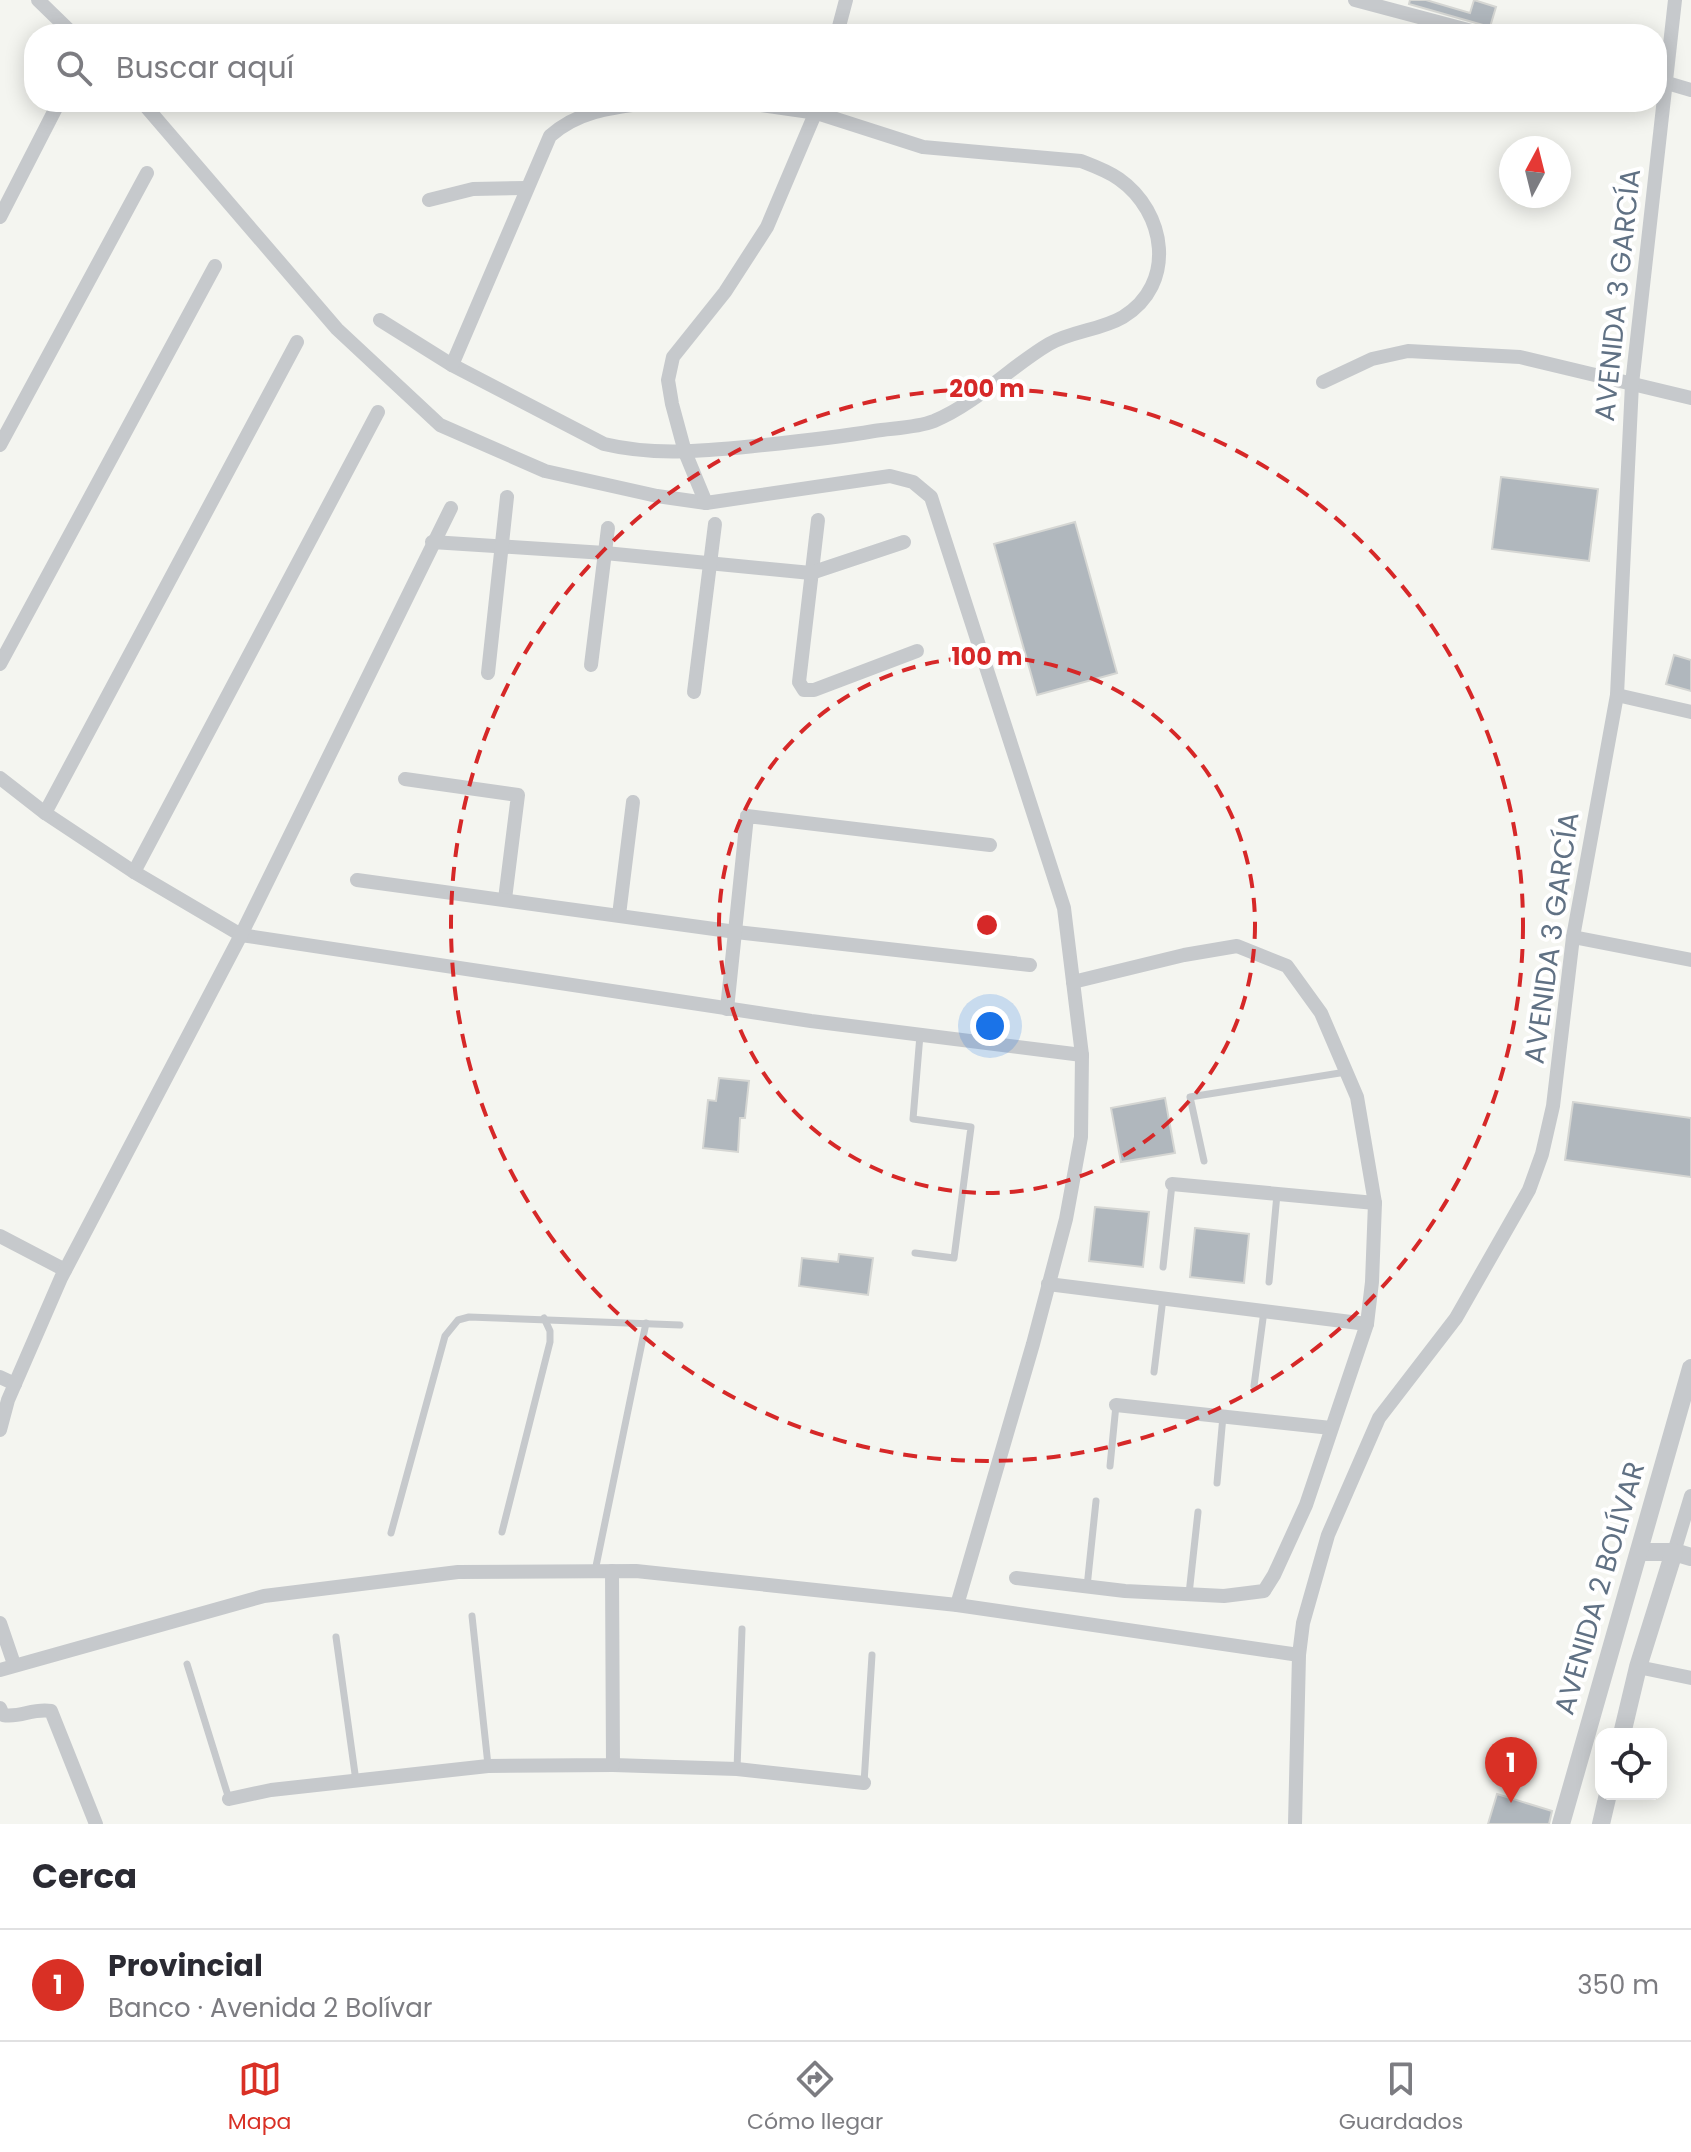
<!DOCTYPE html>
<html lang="es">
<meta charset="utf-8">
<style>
:root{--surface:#fff;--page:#f2f2f3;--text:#2b2b33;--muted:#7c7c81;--line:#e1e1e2;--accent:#d93025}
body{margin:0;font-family:Poppins,sans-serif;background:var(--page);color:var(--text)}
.controls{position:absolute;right:24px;bottom:24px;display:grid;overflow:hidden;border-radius:16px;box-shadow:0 4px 20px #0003}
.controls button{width:72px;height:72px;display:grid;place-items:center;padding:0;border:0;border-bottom:2px solid var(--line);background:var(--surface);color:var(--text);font:40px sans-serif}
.compass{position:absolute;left:1499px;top:136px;width:72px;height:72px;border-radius:50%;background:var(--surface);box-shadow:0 4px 20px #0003;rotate:7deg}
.you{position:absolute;left:990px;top:1026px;width:28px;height:28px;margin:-20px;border:6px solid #fff;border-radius:50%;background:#1a73e8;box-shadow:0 0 0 12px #1a73e833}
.badge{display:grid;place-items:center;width:52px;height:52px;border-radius:50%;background:var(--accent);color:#fff;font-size:26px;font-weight:700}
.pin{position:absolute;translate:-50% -66px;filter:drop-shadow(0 2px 4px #0008)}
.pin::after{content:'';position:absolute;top:42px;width:28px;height:24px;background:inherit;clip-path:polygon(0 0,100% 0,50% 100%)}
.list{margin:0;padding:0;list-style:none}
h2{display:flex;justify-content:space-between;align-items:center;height:104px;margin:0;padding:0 32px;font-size:34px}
h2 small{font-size:26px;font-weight:400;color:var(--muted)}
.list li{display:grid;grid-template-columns:52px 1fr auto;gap:24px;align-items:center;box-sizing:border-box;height:112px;padding:0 32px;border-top:2px solid var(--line)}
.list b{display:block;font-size:30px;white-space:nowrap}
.list p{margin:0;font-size:26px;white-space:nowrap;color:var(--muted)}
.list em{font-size:26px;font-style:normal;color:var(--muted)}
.icon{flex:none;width:44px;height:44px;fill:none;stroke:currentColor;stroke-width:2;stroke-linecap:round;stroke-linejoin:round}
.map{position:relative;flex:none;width:1691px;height:1824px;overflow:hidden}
.search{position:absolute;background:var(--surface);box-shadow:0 4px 20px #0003;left:24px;right:24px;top:24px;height:88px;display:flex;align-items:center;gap:20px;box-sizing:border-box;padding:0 28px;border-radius:32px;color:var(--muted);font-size:30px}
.sheet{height:216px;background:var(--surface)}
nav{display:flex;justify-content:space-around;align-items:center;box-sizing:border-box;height:112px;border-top:2px solid var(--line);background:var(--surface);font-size:22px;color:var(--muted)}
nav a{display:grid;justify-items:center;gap:4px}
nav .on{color:var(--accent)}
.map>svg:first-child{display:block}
.building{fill:#b0b7bd;stroke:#d5d6d3;stroke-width:2}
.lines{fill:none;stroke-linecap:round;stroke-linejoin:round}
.service{stroke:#c6c9cc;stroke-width:7}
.minor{stroke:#c6c9cc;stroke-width:14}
.tertiary{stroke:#c6c9cc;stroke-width:18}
.ring{fill:none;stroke:#d62828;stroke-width:4;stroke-dasharray:14 10}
.labels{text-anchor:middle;stroke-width:8;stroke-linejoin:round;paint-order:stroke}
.street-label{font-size:28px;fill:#607184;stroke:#fff}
.centre{fill:#d62828;stroke:#fff;stroke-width:4}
.ring-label{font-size:24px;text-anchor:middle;font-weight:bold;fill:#d62828;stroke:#fff;stroke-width:8;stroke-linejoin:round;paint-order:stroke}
</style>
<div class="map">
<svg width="1691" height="1824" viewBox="0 0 1691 1824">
<rect width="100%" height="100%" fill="#f4f5f0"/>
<g class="building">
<path d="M1410,0H1426L1470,13L1474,0L1496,7L1490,27L1409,4Z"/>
<path d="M1501,477L1598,489L1589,561L1492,549Z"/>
<path d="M1075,522L1117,673L1037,695L994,544Z"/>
<path d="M1674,655L1691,660V691L1666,684Z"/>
<path d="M719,1078L749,1081L745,1118H740L738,1152L703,1148L708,1100L716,1101Z"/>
<path d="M1165,1098L1175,1153L1121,1162L1111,1108Z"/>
<path d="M1573,1102L1691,1118V1177L1565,1160Z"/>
<path d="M1095,1207L1149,1212L1143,1267L1089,1261Z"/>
<path d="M1195,1228L1249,1234L1244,1283L1190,1277Z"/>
<path d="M839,1254L873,1258L868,1295L799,1286L802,1258L838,1262Z"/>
<path d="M1497,1794L1552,1811L1549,1824H1488Z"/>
</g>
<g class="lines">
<g class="service">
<path d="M1204,1161L1190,1097L1346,1072"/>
<path d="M915,1253L954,1258L971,1127L913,1119L920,1035"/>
<path d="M1163,1267L1172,1184"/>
<path d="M1269,1282L1277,1194"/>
<path d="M1154,1372L1163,1298"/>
<path d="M1254,1386L1264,1311"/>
<path d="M1110,1466L1116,1405"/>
<path d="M1217,1483L1223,1416"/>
<path d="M502,1532L550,1342V1331L544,1318"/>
<path d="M391,1533L445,1336L458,1320L469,1317L680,1325"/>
<path d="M595,1571L646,1323"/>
<path d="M1087,1587L1096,1501"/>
<path d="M1189,1594L1198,1512"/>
<path d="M472,1616L488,1765"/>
<path d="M336,1637L356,1781"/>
<path d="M187,1664L229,1799"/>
<path d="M737,1769L742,1629"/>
<path d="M864,1783L872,1655"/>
</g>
<g class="minor">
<path d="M38,0L73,34"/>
<path d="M1355,0L1483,34"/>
<path d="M837,34L846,0"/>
<path d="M1657,80L1691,90"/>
<path d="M142,102L337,329L440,425L545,471L657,496L706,503L890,476L913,482L931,497L1064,908L1082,1055L1081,1137L1066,1219L1033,1344L957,1605"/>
<path d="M429,200L473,189L526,188"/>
<path d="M0,217L59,102"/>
<path d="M380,320L452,365L604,444C654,456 703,451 754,446C794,442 834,438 874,431C893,428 916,428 934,421C977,403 1010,367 1049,344C1072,331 1101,330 1123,317C1177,284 1166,212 1119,179C1108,171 1094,166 1081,161L923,147L817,113L740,102"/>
<path d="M452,365L550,136C580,109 617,107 655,102"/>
<path d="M1323,382L1372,359L1408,351L1520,357L1691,398"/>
<path d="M0,445L147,173"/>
<path d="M706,503L685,452L672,404L668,380L673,357L725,292L767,227L820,102"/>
<path d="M818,520L799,682L804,690H814L917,651"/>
<path d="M432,542L605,553L811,573L904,542"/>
<path d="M0,664L215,266"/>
<path d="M591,665L608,528"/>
<path d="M488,673L507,497"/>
<path d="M694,692L715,524"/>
<path d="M1617,695L1691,712"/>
<path d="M0,778L45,813L134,872L241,935L811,1021L1082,1055"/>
<path d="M405,779L518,795L505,899"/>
<path d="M45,813L297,342"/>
<path d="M134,872L378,412"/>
<path d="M357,880L736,932L1030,965"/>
<path d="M619,915L633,802"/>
<path d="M1573,937L1691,960"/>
<path d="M727,1009L747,816L990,845"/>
<path d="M1172,1184L1375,1203"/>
<path d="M0,1236L65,1270"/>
<path d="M1048,1284L1367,1324"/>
<path d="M0,1377L15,1384"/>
<path d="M1116,1405L1331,1428"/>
<path d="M0,1430L8,1400L61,1278L241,935L451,508"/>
<path d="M1674,1552L1691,1496"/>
<path d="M1016,1578L1125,1591L1224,1596L1264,1591L1274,1575L1306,1505L1367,1324L1372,1282L1375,1203L1357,1097L1321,1013L1287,966L1237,946L1184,955L1073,982"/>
<path d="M0,1623L14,1664"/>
<path d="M1638,1667L1691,1678"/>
<path d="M0,1670L264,1596L458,1572L636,1571L957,1605L1299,1655"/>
<path d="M0,1708L3,1715C21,1718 32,1708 51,1711L96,1824"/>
<path d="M613,1765L737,1769L864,1783"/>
<path d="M229,1799L271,1790L488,1766L613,1765L612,1571"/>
<path d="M1295,1824L1299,1655L1303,1623L1328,1535L1379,1418L1456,1318L1529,1190L1542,1154L1553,1106L1573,937L1617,695L1632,384L1675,0"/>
</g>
<g class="tertiary">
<path d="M1639,1552H1674L1691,1557"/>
<path d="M1622,1734L1638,1667L1674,1552"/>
<path d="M1561,1824L1691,1368"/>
<path d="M1601,1824L1608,1794"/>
</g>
</g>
<g class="ring">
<circle cx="987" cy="925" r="268"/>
<circle cx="987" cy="925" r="536"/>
</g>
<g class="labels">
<g class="street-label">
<text transform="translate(1617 295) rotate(-84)" y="10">AVENIDA 3 GARCÍA</text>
<text transform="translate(1551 938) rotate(-82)" y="10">AVENIDA 3 GARCÍA</text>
<text transform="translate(1599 1588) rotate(-74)" y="10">AVENIDA 2 BOLÍVAR</text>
</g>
</g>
<circle cx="987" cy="925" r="12" class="centre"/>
<g class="ring-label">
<text x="987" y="397">200 m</text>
<text x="987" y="665">100 m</text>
</g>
</svg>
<div class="controls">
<button><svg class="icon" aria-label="locate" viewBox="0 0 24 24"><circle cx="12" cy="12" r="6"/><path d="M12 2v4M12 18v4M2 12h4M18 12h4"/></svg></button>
</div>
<svg class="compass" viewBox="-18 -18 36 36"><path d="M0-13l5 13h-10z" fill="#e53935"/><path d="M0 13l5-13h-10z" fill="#7c7c81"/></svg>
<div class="you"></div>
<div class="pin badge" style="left:1511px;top:1803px">1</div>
<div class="search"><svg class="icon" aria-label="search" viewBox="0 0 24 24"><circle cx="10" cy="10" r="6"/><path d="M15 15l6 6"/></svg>Buscar aquí</div>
</div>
<section class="sheet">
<h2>Cerca<small></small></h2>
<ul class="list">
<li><span class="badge">1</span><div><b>Provincial</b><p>Banco · Avenida 2 Bolívar</p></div><em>350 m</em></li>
</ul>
</section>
<nav>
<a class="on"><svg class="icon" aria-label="map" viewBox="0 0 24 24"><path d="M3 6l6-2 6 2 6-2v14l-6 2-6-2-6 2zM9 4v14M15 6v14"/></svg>Mapa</a>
<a><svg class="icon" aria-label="directions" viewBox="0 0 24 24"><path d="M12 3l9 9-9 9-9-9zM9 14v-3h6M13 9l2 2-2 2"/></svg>Cómo llegar</a>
<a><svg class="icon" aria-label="saved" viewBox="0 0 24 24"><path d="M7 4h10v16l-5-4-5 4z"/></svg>Guardados</a>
</nav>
